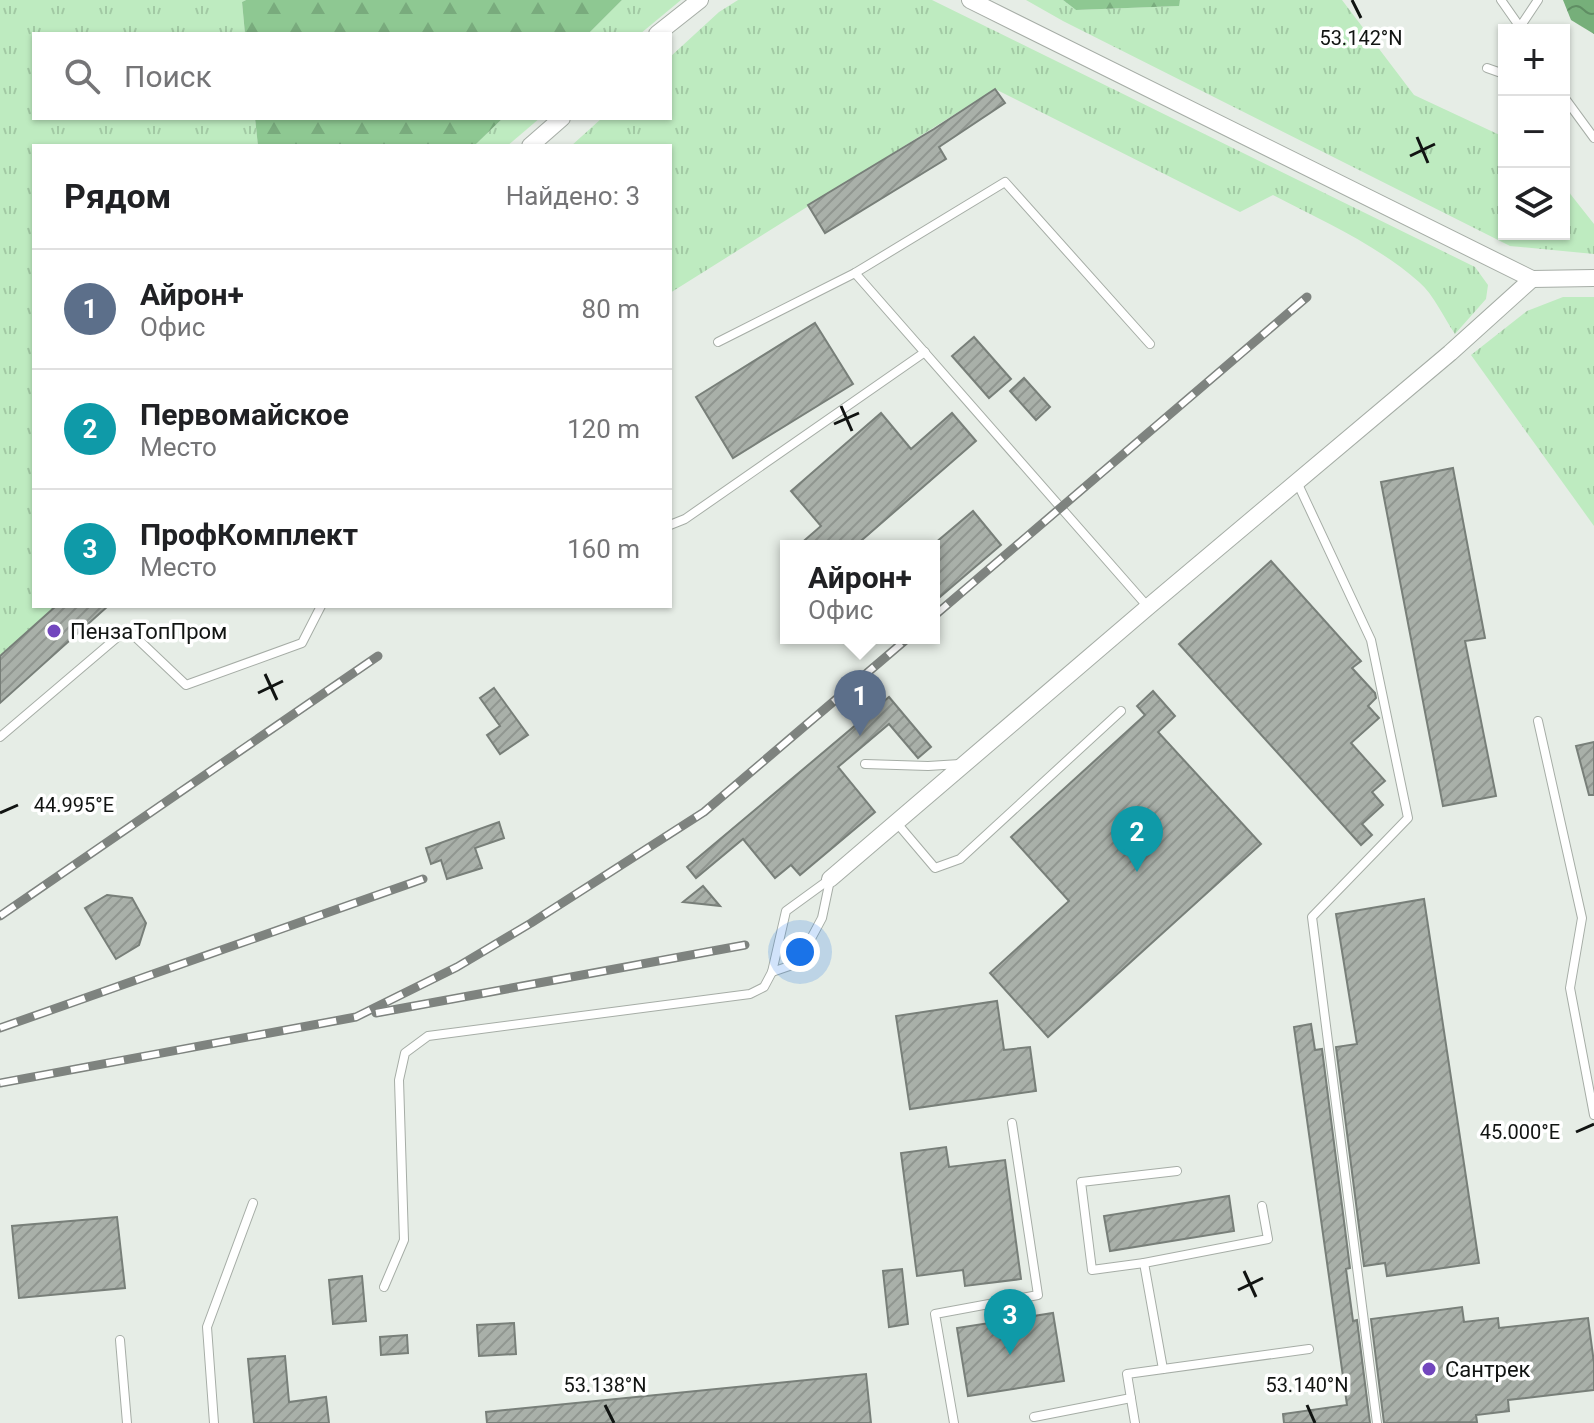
<!DOCTYPE html>
<html lang="ru">
<meta charset="utf-8">
<style>
:root{--surface:#fff;--page:#f2f2f2;--text:#202124;--muted:#757577;--line:#e0e0e0;--accent:#7246be}
body{margin:0;font-family:Roboto,sans-serif;background:var(--page);color:var(--text)}
.controls{position:absolute;right:24px;top:24px;display:grid;overflow:hidden;border-radius:0px;box-shadow:0 2px 6px #0004}
.controls button{width:72px;height:72px;display:grid;place-items:center;padding:0;border:0;border-bottom:2px solid var(--line);background:var(--surface);color:var(--text);font:40px sans-serif}
.you{position:absolute;left:800px;top:952px;width:28px;height:28px;margin:-20px;border:6px solid #fff;border-radius:50%;background:#1a73e8;box-shadow:0 0 0 12px #1a73e833}
.badge{display:grid;place-items:center;width:52px;height:52px;border-radius:50%;background:var(--accent);color:#fff;font-size:26px;font-weight:700}
.pin{position:absolute;translate:-50% -66px;filter:drop-shadow(0 2px 4px #0008)}
.pin::after{content:'';position:absolute;top:42px;width:28px;height:24px;background:inherit;clip-path:polygon(0 0,100% 0,50% 100%)}
.popup{position:absolute;left:780px;top:540px;width:160px;height:104px;box-sizing:border-box;display:grid;place-content:center;border-radius:0px;background:var(--surface);filter:drop-shadow(0 2px 6px #0005);font-size:26px;white-space:nowrap;color:var(--muted)}
.popup b{font-size:30px;color:var(--text)}
.popup::after{content:'';position:absolute;left:50%;top:100%;margin-left:-16px;border:16px solid transparent;border-top-color:var(--surface)}
.list{margin:0;padding:0;list-style:none}
h2{display:flex;justify-content:space-between;align-items:center;height:104px;margin:0;padding:0 32px;font-size:34px}
h2 small{font-size:26px;font-weight:400;color:var(--muted)}
.list li{display:grid;grid-template-columns:52px 1fr auto;gap:24px;align-items:center;box-sizing:border-box;height:120px;padding:0 32px;border-top:2px solid var(--line)}
.list b{display:block;font-size:30px;white-space:nowrap}
.list p{margin:0;font-size:26px;white-space:nowrap;color:var(--muted)}
.list em{font-size:26px;font-style:normal;color:var(--muted)}
.icon{flex:none;width:44px;height:44px;fill:none;stroke:currentColor;stroke-width:2;stroke-linecap:round;stroke-linejoin:round}
.map{position:relative;flex:none;width:1594px;height:1423px;overflow:hidden}
.search{position:absolute;background:var(--surface);box-shadow:0 2px 6px #0004;left:32px;top:32px;width:640px;height:88px;display:flex;align-items:center;gap:20px;box-sizing:border-box;padding:0 28px;border-radius:0px;color:var(--muted);font-size:30px}
.panel{position:absolute;background:var(--surface);box-shadow:0 2px 6px #0004;left:32px;top:144px;width:640px;height:464px;border-radius:0px}
.map>svg:first-child{display:block}
.grass{fill:url(#grass-tufts)}
.forest{fill:url(#forest-firs)}
.water{fill:url(#water-waves)}
.building{fill:url(#building-hatch);stroke:#787f79;stroke-width:2}
.lines{fill:none;stroke-linecap:round;stroke-linejoin:round}
.service-casing{stroke:#a6ada6;stroke-width:10}
.minor-casing{stroke:#a6ada6;stroke-width:18}
.service{stroke:#fff;stroke-width:8}
.minor{stroke:#fff;stroke-width:16}
.rail-casing{stroke:#7e837f;stroke-width:9}
.rail{stroke:#fff;stroke-width:6;stroke-dasharray:18;stroke-linecap:butt}
.ticks{fill:none;stroke:#111412;stroke-width:3}
.poi-dot{fill:#7246be;stroke:#fff;stroke-width:3}
.labels{text-anchor:middle;stroke-width:7;stroke-linejoin:round;paint-order:stroke}
.poi-label{font-size:22px;fill:#111412;stroke:#fff;text-anchor:start}
.ticks-label{font-size:20px;text-anchor:middle;fill:#111412;stroke:#fff;stroke-width:7;stroke-linejoin:round;paint-order:stroke}
</style>
<div class="map">
<svg width="1594" height="1423" viewBox="0 0 1594 1423">
<defs>
<pattern id="grass-tufts" width="24" height="20" patternUnits="userSpaceOnUse" patternTransform="scale(2)"><rect width="24" height="20" fill="#beebc0"/><path d="M3 7l-1-3M5 7V3M7 7l1-3M15 17l-1-3M17 17v-4M19 17l1-3" fill="none" stroke="#a2c9a4"/></pattern>
<pattern id="forest-firs" width="22" height="20" patternUnits="userSpaceOnUse" patternTransform="scale(2)"><rect width="22" height="20" fill="#8ec892"/><path d="M5 1l3.5 6h-7zM16 11l3.5 6h-7z" fill="#79ab7d"/></pattern>
<pattern id="water-waves" width="16" height="10" patternUnits="userSpaceOnUse" patternTransform="scale(2)"><rect width="16" height="10" fill="#76af7a"/><path d="M0 5q4-4 8 0t8 0" fill="none" stroke="#5f8d63"/></pattern>
<pattern id="building-hatch" width="6" height="6" patternUnits="userSpaceOnUse" patternTransform="scale(2)"><rect width="6" height="6" fill="#a9b0a9"/><path d="M-1 1l2-2M0 6l6-6M5 7l2-2" fill="none" stroke="#909690"/></pattern>
</defs>
<rect width="100%" height="100%" fill="#e6ede6"/>
<g class="grass">
<path d="M0,0H246L242,2L245,34H34V118H255L258,146H34V606H56L0,656Z"/>
<path d="M622,0H681L640,34H588Z"/>
<path d="M738,0H932L1475,267L1488,285L1486,299L1455,334C1444,318 1434,295 1419,282C1377,245 1323,221 1273,195L1240,212L995,89L670,293V146H571L602,118H670V57L719,12Z"/>
<path d="M1026,0H1063L1076,10L1178,6L1180,0H1342L1414,95L1504,137V234H1564V186L1594,224V254L1510,246L1063,21Z"/>
<path d="M503,118H540L507,146H474Z"/>
<path d="M1563,297H1594V526L1471,355L1527,311Z"/>
</g>
<g class="forest">
<path d="M246,0H622L588,34H245L242,2Z"/>
<path d="M1063,0H1180L1179,6L1076,10Z"/>
<path d="M255,118H503L474,146H258Z"/>
</g>
<path class="water" d="M1563,0H1594V34L1571,20Z"/>
<g class="building">
<path d="M995,89L1005,103L939,147L946,159L825,233L808,205L934,129Z"/>
<path d="M815,323L853,384L733,458L696,397Z"/>
<path d="M974,337L1011,379L989,398L952,356Z"/>
<path d="M1024,378L1050,407L1036,420L1010,391Z"/>
<path d="M881,413L911,449L952,413L976,441L855,546H798L821,526L791,491Z"/>
<path d="M1453,468L1485,638L1465,641L1496,796L1443,806L1381,482Z"/>
<path d="M973,511L1001,545L934,602V544Z"/>
<path d="M1271,561L1361,661L1352,668L1375,693L1376,698L1368,706L1379,718L1351,743L1385,781L1372,792L1383,805L1362,824L1372,835L1361,845L1179,644Z"/>
<path d="M56,606H108L0,703V656Z"/>
<path d="M494,688L528,735L500,754L487,735L500,726L480,698Z"/>
<path d="M1153,691L1175,716L1158,732L1261,844L1048,1037L990,973L1069,901L1011,837L1145,715L1137,706Z"/>
<path d="M889,697L931,747L918,758L889,724L838,767L875,812L800,875L791,865L775,878L743,839L696,878L687,867Z"/>
<path d="M1594,742V795H1589L1576,746Z"/>
<path d="M499,822L504,838L475,848L482,868L447,879L441,860L431,864L426,848Z"/>
<path d="M703,886L720,906L683,902Z"/>
<path d="M107,895L132,898L146,923L139,945L116,959L85,908Z"/>
<path d="M1424,899L1479,1263L1387,1276L1385,1263L1364,1266L1336,1047L1357,1044L1336,914Z"/>
<path d="M997,1001L1004,1050L1030,1047L1036,1091L910,1109L896,1016Z"/>
<path d="M1311,1024L1315,1050L1322,1049L1350,1268L1346,1269L1353,1321L1357,1320L1370,1423H1284L1283,1414L1347,1405L1294,1027Z"/>
<path d="M946,1147L949,1167L1005,1160L1021,1279L965,1286L963,1270L917,1276L901,1153Z"/>
<path d="M1229,1196L1234,1231L1110,1251L1104,1216Z"/>
<path d="M117,1217L125,1288L19,1298L12,1226Z"/>
<path d="M902,1269L908,1324L889,1327L883,1271Z"/>
<path d="M362,1276L366,1321L333,1324L329,1280Z"/>
<path d="M1462,1307L1464,1322L1498,1318L1499,1328L1588,1318L1594,1363V1390L1508,1400L1509,1411L1476,1415L1477,1422L1384,1423L1371,1319Z"/>
<path d="M1053,1313L1064,1381L968,1396L957,1328Z"/>
<path d="M514,1323L516,1354L479,1356L477,1325Z"/>
<path d="M407,1335L408,1353L381,1355L380,1337Z"/>
<path d="M285,1356L289,1402L326,1397L329,1423H254L248,1359Z"/>
<path d="M866,1374L871,1423H487L486,1412Z"/>
</g>
<g class="lines">
<defs>
<g id="service">
<path d="M1501,0L1522,30"/>
<path d="M1520,27L1538,0"/>
<path d="M1487,68L1504,74"/>
<path d="M1564,97L1594,138"/>
<path d="M855,273L1148,607"/>
<path d="M718,342L855,273L1005,182L1150,344"/>
<path d="M1297,482L1371,640L1408,818L1312,917L1377,1423"/>
<path d="M670,525L685,519L925,352"/>
<path d="M1538,721L1582,918L1570,988L1594,1115"/>
<path d="M0,737L127,629L186,685L302,643L321,606"/>
<path d="M865,764L928,766L960,764"/>
<path d="M896,822L935,868L960,859L1121,711"/>
<path d="M772,972L798,963L822,918L830,880"/>
<path d="M1144,1263L1092,1270L1081,1182L1177,1171"/>
<path d="M384,1287L404,1240L399,1080L405,1053L428,1036L750,994L764,987L772,972L786,911L830,879"/>
<path d="M120,1340L127,1423"/>
<path d="M1163,1369L1144,1263L1268,1239L1262,1206"/>
<path d="M1034,1417L1131,1398"/>
<path d="M214,1423L207,1327L253,1203"/>
<path d="M954,1423L935,1314L1038,1295L1012,1123"/>
<path d="M1135,1423L1127,1374L1309,1349"/>
</g>
<g id="minor">
<path d="M970,0L1532,279L1594,278"/>
<path d="M657,34L700,0"/>
<path d="M530,146L562,118"/>
<path d="M830,879L1148,607L1450,353L1532,279"/>
</g>
</defs>
<use href="#service" class="service-casing"/>
<use href="#minor" class="minor-casing"/>
<use href="#service" class="service"/>
<use href="#minor" class="minor"/>
<defs>
<g id="rail">
<path d="M934,616L1307,297"/>
<path d="M0,916L378,656"/>
<path d="M376,1013L745,945"/>
<path d="M0,1028L423,879"/>
<path d="M0,1083L356,1017L457,967L531,923L704,812L908,638"/>
</g>
</defs>
<use href="#rail" class="rail-casing"/>
<use href="#rail" class="rail"/>
</g>
<path class="ticks" d="M1352,0L1361,18M1417,137L1428,163M1410,156L1435,144M841,406L852,431M834,424L859,413M265,674L277,700M258,693L283,681M0,813L18,805M1576,1132L1594,1124M1244,1271L1256,1297M1238,1290L1263,1278M605,1405L614,1423M1307,1405L1315,1423"/>
<g class="poi-dot">
<circle cx="54" cy="631" r="8"/>
<circle cx="1429" cy="1369" r="8"/>
</g>
<g class="labels">
<g class="poi-label">
<text x="70" y="639">ПензаТопПром</text>
<text x="1445" y="1377">Сантрек</text>
</g>
</g>
<g class="ticks-label">
<text x="1361" y="45">53.142°N</text>
<text x="74" y="812">44.995°E</text>
<text x="1520" y="1139">45.000°E</text>
<text x="605" y="1392">53.138°N</text>
<text x="1307" y="1392">53.140°N</text>
</g>
</svg>
<div class="controls">
<button>+</button>
<button>−</button>
<button><svg class="icon" aria-label="layers" viewBox="0 0 24 24"><path d="M12 4l9 5-9 5-9-5zM3 14l9 5 9-5"/></svg></button>
</div>
<div class="you"></div>
<div class="pin badge" style="left:860px;top:736px;background:#5c6f8a">1</div>
<div class="popup"><b>Айрон+</b>Офис</div>
<div class="pin badge" style="left:1137px;top:872px;background:#0f9aa8">2</div>
<div class="pin badge" style="left:1010px;top:1355px;background:#0f9aa8">3</div>
<div class="search"><svg class="icon" aria-label="search" viewBox="0 0 24 24"><circle cx="10" cy="10" r="6"/><path d="M15 15l6 6"/></svg>Поиск</div>
<section class="panel">
<h2>Рядом<small>Найдено: 3</small></h2>
<ul class="list">
<li><span class="badge" style="background:#5c6f8a">1</span><div><b>Айрон+</b><p>Офис</p></div><em>80 m</em></li>
<li><span class="badge" style="background:#0f9aa8">2</span><div><b>Первомайское</b><p>Место</p></div><em>120 m</em></li>
<li><span class="badge" style="background:#0f9aa8">3</span><div><b>ПрофКомплект</b><p>Место</p></div><em>160 m</em></li>
</ul>
</section>
</div>
